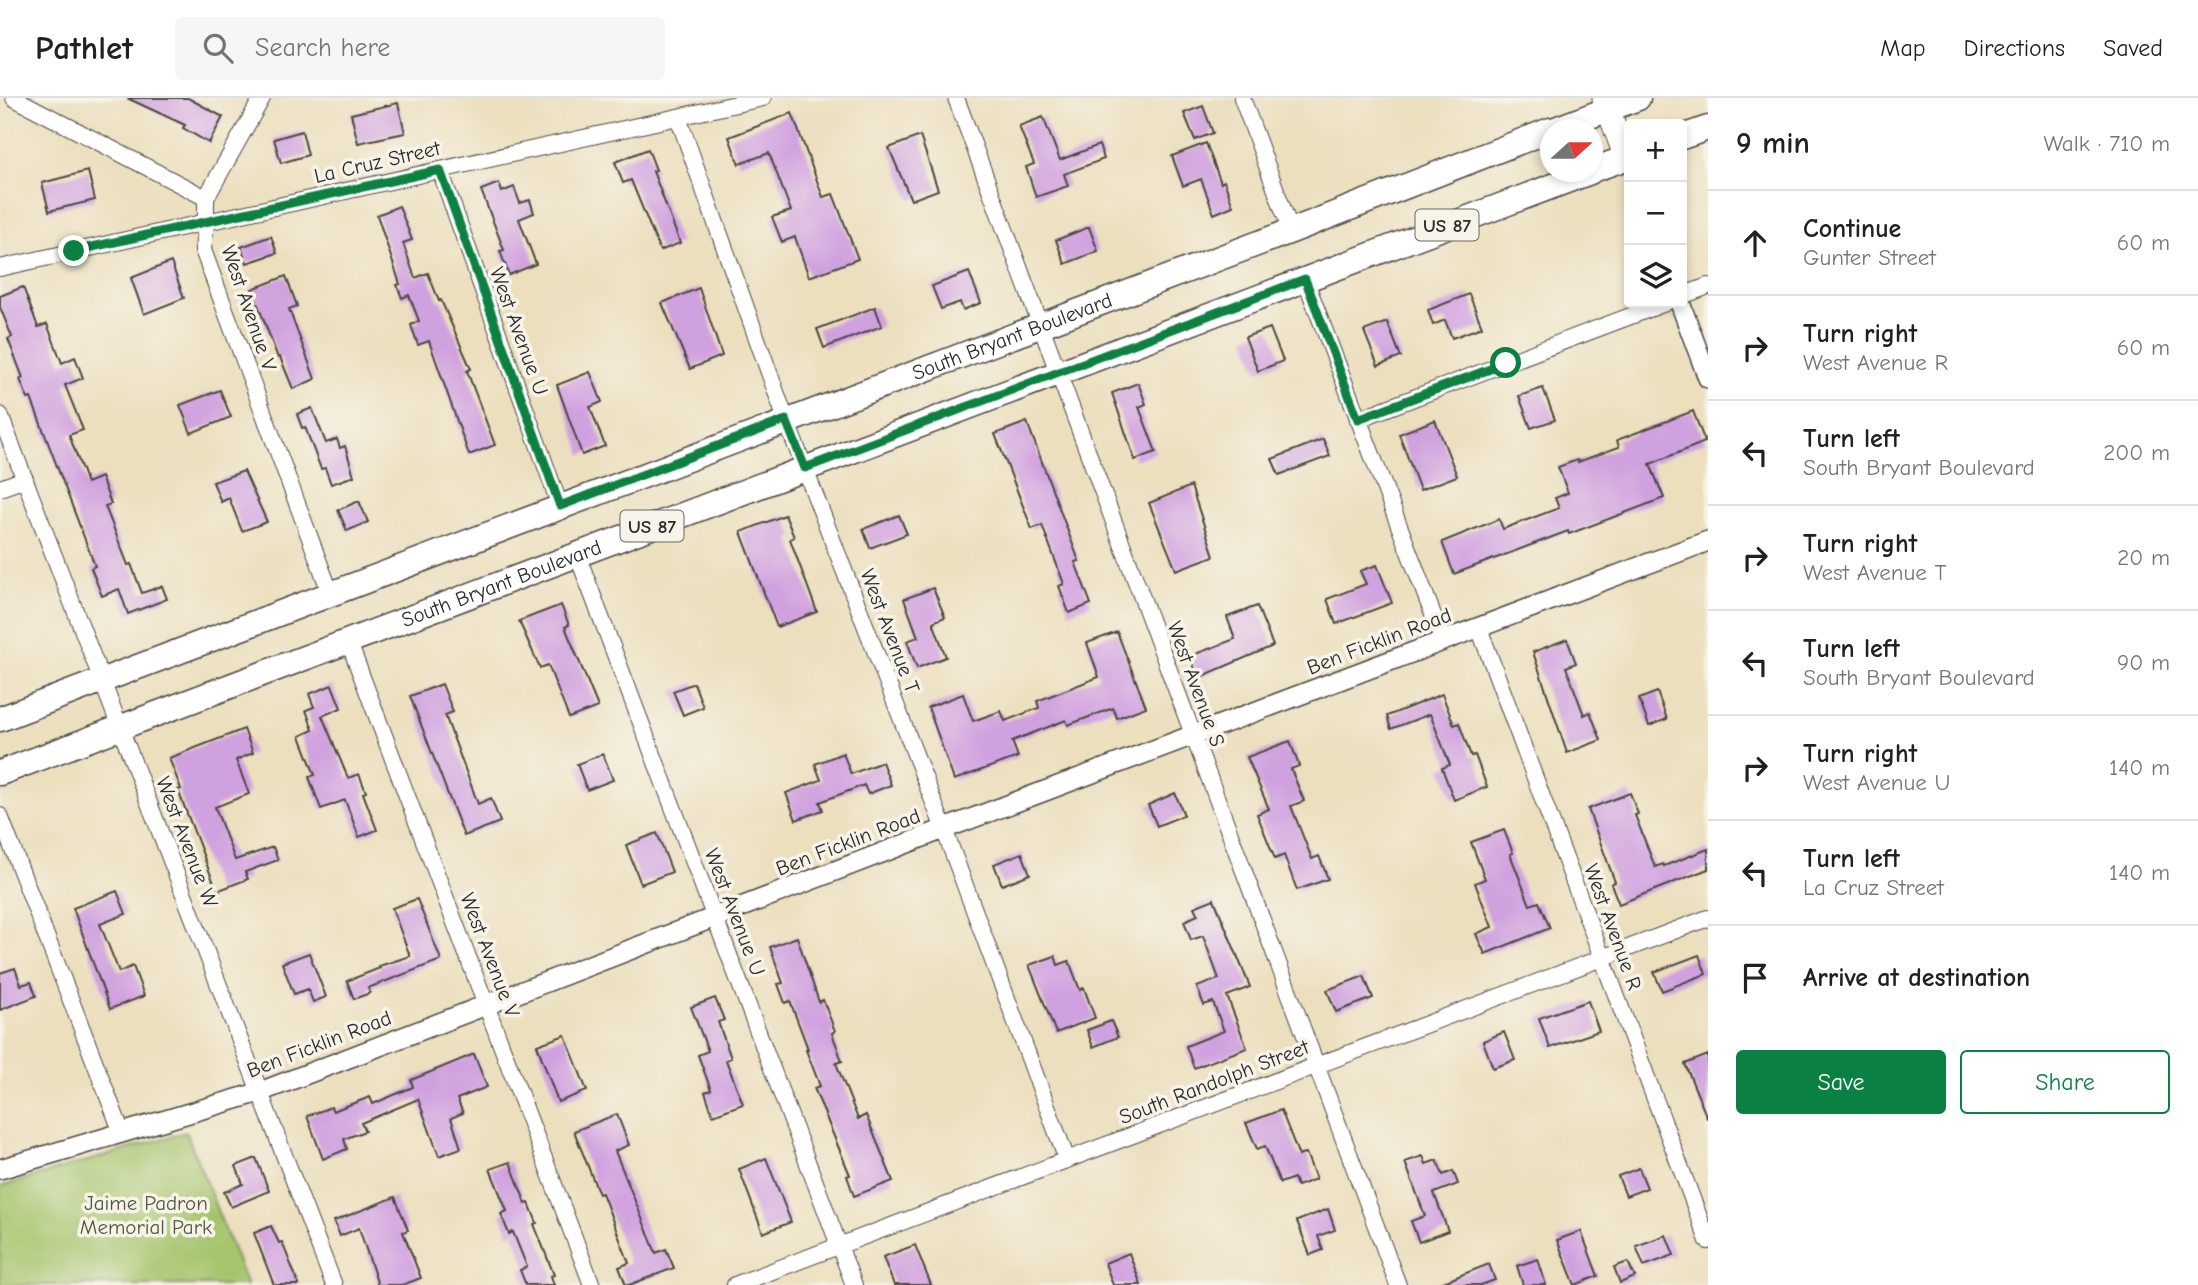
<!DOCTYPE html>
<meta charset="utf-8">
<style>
:root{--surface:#fff;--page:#f6f6f6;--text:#202124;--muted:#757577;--line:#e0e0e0;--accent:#0b8043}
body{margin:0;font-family:"Comic Neue",sans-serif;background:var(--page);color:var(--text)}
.controls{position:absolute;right:21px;top:21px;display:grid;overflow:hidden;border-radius:7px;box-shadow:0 4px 10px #0003}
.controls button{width:63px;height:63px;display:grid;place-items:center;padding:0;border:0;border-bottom:2px solid var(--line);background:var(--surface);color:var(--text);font:35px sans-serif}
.compass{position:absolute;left:1540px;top:21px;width:63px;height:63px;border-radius:50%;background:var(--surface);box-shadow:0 4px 10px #0003;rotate:69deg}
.stop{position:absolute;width:21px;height:21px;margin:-16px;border:5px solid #0b8043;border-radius:50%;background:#fff}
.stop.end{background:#0b8043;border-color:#fff;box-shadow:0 2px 7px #0008}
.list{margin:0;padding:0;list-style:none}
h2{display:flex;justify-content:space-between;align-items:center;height:91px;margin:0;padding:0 28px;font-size:30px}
h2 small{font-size:23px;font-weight:400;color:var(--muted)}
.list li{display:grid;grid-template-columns:46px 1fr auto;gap:21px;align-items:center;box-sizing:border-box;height:105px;padding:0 28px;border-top:2px solid var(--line)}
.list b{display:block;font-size:26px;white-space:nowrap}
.list p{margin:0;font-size:23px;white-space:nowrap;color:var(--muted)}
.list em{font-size:23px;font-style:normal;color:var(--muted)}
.actions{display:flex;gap:14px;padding:21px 28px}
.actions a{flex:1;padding:16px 0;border:2px solid var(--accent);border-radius:7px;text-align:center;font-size:24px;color:var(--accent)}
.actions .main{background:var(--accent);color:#fff}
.icon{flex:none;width:38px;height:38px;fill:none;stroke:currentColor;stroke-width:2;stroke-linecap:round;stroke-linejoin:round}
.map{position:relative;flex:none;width:1708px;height:1187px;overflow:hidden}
header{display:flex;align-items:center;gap:42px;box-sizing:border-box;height:98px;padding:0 35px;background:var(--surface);border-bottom:2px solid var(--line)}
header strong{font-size:33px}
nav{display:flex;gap:38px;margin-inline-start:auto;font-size:24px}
.search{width:490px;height:63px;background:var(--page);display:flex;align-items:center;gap:18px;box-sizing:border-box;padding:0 24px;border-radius:7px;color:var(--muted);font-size:26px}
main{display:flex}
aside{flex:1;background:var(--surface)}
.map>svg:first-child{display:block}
.green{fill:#a5c56d;stroke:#68784c;stroke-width:2}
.building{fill:#d0a1df}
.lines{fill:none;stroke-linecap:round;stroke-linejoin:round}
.minor-casing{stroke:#484641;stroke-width:18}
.tertiary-casing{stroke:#484641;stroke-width:22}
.secondary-casing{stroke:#484641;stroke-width:25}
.primary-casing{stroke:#484641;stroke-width:27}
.minor{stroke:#fff;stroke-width:16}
.tertiary{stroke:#fff;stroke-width:19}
.secondary{stroke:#fff;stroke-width:23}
.primary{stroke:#fff;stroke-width:24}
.route{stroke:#0b8043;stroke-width:9}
.labels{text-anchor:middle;stroke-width:7;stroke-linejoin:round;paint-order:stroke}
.shield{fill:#f7f3e8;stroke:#686764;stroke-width:2}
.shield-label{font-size:19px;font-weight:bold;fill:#2b2b2b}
.street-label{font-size:21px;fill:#2b2b2b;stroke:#f7f3e8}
.park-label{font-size:21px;fill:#50593f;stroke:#f7f3e8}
</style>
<header>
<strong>Pathlet</strong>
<div class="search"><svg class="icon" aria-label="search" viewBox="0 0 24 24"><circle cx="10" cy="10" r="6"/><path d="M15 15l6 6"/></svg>Search here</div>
<nav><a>Map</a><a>Directions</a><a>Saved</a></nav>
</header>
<main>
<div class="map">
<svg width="1708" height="1187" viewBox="0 0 1708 1187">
<rect width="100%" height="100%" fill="#f7f3e8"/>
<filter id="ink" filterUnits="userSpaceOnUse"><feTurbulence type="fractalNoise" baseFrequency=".0143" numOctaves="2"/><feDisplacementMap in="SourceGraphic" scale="14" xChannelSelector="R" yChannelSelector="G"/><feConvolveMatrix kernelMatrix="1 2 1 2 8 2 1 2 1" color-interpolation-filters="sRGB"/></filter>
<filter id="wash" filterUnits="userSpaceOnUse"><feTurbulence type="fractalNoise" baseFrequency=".00686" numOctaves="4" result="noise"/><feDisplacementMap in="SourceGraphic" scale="28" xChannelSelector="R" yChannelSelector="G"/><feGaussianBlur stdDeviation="1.57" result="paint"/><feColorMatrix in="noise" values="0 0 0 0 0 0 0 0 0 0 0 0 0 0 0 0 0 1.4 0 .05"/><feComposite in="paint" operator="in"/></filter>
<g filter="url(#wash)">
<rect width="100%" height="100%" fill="#ecdfbe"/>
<path class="green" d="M186,1034L247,1187H0V1089Z"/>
<g id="blocks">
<g class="building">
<path d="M127,0H188L223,19L209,45L183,30L185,27Z"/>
<path d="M398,5L405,35L358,45L351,16Z"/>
<path d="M1203,8L1213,35L1195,42L1184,15Z"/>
<path d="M792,15L823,99L833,96L858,161L809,179L795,139L782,144L772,119L791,113L769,55L739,66L729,39Z"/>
<path d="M1043,19L1060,62L1099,47L1104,61L1064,76L1068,88L1036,99L1026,69L1034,66L1019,28Z"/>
<path d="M302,33L308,57L281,65L274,41Z"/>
<path d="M920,38L938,92L911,102L889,50Z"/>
<path d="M1206,45L1221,85L1224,83L1233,108L1214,116L1201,81L1183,88L1172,58Z"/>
<path d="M648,51L656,72L653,73L680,145L660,153L631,82L623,85L615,64Z"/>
<path d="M88,73L95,102L49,113L42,85Z"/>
<path d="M499,85L502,94L514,89L520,105L530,102L534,115L519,121L536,166L509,177L500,153L504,152L481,92Z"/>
<path d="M399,108L412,142L403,145L415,180L428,175L439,203L441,202L471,271L467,273L495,347L469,357L429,243L418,247L411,227L419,223L409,197L402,200L397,187L400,186L377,117Z"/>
<path d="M1089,129L1098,153L1065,166L1056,142Z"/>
<path d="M271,138L277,155L247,165L241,149Z"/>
<path d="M171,164L184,200L144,216L131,180Z"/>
<path d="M969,174L981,205L963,212L960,204L941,211L932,188Z"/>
<path d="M286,178L297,208L289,211L315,281L293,291L280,259L278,260L252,191Z"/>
<path d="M23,189L38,229L47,226L62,265L75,259L83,280L65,287L83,332L69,337L87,385L101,379L111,406L105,408L128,467L131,466L142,495L162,488L167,501L128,516L119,491L102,498L91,470L95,468L31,300L28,301L20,281L23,280L8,241L12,239L0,209V198Z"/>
<path d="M699,190L722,258L690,271L662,205Z"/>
<path d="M1469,196L1482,229L1452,240L1445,222L1433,227L1428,212Z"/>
<path d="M875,209L882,228L824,250L817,231Z"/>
<path d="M1387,224L1401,259L1378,268L1364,233Z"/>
<path d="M1270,230L1283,263L1258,273L1245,239Z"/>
<path d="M590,274L602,304L590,309L605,348L582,357L557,287Z"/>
<path d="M1138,285L1146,306L1139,309L1156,354L1135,362L1112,295Z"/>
<path d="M1543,290L1555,322L1531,330L1519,298Z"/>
<path d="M220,292L231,319L191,335L180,307Z"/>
<path d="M312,310L326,345L337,341L340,350L345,348L354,378L331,386L325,370L321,371L305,329L302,330L297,316Z"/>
<path d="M1693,313L1705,344L1650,366L1664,400L1569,436L1568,433L1454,476L1442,444L1499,421L1503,431L1559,410L1555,400L1568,395L1558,369L1577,362L1578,364L1619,349L1617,342Z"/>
<path d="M1435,322L1457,378L1420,392L1399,336Z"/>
<path d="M1027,324L1079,463L1075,464L1091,506L1069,515L1059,488L1064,486L1042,427L1032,431L995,336Z"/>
<path d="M1323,341L1330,358L1279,377L1272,361Z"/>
<path d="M244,373L267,424L242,433L229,400L221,404L213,384Z"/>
<path d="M1191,388L1214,458L1176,472L1149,405Z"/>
<path d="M359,403L368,424L347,433L338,412Z"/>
<path d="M785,417L794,439L790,441L817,514L777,529L741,434Z"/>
<path d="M899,417L907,436L870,450L863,431Z"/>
<path d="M1377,467L1392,505L1336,526L1327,501L1366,486L1360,473Z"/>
<path d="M933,490L945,519L933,524L946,559L917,570L907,543L918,539L904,501Z"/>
<path d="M561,507L569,527L565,529L598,609L569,620L548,567L540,570L519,523Z"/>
<path d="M1257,508L1273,548L1198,580L1190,558L1235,541L1227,519Z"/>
<path d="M1117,534L1146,609L1117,620L1113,610L1068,627L1066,622L1012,643L1018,659L954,682L928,609L963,596L973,623L1001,613L1005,623L1039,610L1037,603L1099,579L1087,545Z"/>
<path d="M1567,541L1576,565L1566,569L1584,617L1590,614L1601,642L1567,655L1533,554Z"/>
<path d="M694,585L703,609L683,617L673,593Z"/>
<path d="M442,586L453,614L445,617L478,706L491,700L500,724L464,738L410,598Z"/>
<path d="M332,587L341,610L322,618L348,680L359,676L366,694L363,695L377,732L359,739L345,702L321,711L309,679L315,677L300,638L313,632L306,612L314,609L309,596Z"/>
<path d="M1657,594L1667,621L1649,628L1639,601Z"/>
<path d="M1442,596L1454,627L1459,625L1471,658L1475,657L1487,689L1454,702L1442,670L1450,667L1430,616L1391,631L1387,618Z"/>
<path d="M244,631L253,655L236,662L249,696L215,709L235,762L273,749L278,762L245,774L248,781L217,793L178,692L181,691L169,660Z"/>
<path d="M1290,643L1299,668L1291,671L1304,703L1291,708L1312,761L1319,758L1328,781L1297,792L1284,757L1275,761L1257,716L1269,711L1247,659Z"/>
<path d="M843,655L851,676L882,664L891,687L868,696L864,687L820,704L823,712L796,722L786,695L821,682L815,666Z"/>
<path d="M603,656L613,682L587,692L577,666Z"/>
<path d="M1175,695L1184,717L1157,728L1148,707Z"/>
<path d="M1630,695L1638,716L1635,717L1655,769L1663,766L1664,768L1708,751V771L1619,806L1611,786L1615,784L1588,711Z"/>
<path d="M1504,732L1513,755L1510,756L1530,807L1539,804L1550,830L1485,856L1476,836L1492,829L1475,785L1485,781L1471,744Z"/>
<path d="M657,735L672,774L641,786L626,747Z"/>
<path d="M1022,755L1030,776L1002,787L994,766Z"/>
<path d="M117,793L126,816L100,826L119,874L133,868L144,898L110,911L73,810Z"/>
<path d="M417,801L441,862L368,890L370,895L354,901L347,883L380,870L379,868L410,858L392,810Z"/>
<path d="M1214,801L1250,889L1227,898L1247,950L1194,970L1186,948L1224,933L1213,904L1204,907L1197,889L1219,881L1203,838L1191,842L1184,823L1198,817L1194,809Z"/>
<path d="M797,839L819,904L823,902L835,933L832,935L842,963L836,965L858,1021L866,1017L893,1083L854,1098L847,1078L850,1077L814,990L820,988L806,952L808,951L790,903L785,905L778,886L783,885L770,849Z"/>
<path d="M309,855L326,899L313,904L308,891L294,896L282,865Z"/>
<path d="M1699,857L1706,876L1662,893L1654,874Z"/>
<path d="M1055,858L1058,867L1069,863L1080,892L1084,890L1095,920L1056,935L1029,867Z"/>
<path d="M15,870L21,887L31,884L36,898L0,912V875Z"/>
<path d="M1364,878L1373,900L1336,914L1327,892Z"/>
<path d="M715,900L724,922L718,924L731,960L726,962L743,1006L713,1017L705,994L711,992L698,957L708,953L691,909Z"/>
<path d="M1588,903L1599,933L1550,950L1539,920Z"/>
<path d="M1111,923L1118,939L1093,949L1087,932Z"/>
<path d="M1504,934L1515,962L1493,970L1483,943Z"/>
<path d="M565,937L587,993L558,1004L537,947Z"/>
<path d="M474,956L487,989L457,1001L463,1015L451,1020L461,1050L439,1058L418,1001L361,1025L365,1033L344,1041L347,1051L323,1061L307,1018L331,1009L333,1013L370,999L373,1006L413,989L411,982Z"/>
<path d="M1708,957V1020H1707L1685,966Z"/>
<path d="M1281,1012L1299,1058L1306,1055L1316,1081L1297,1088L1294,1080L1280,1085L1265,1048L1257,1051L1246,1025Z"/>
<path d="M617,1016L629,1047L615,1053L656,1155L666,1151L674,1170L629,1187H626L619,1169L629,1165L602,1095L599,1096L574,1033Z"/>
<path d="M1423,1058L1426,1066L1437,1062L1443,1077L1453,1073L1458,1086L1434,1095L1448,1133L1419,1144L1411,1123L1425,1118L1405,1064Z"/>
<path d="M256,1060L269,1093L231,1109L224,1094L243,1086L236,1068Z"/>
<path d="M766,1060L791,1124L763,1135L739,1071Z"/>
<path d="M510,1064L526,1106L529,1105L537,1125L534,1126L554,1177L551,1178L554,1187H526L520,1172L527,1169L513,1134L509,1136L501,1116L507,1113L490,1071Z"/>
<path d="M1639,1070L1647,1090L1626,1098L1618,1078Z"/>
<path d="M395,1099L408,1132L403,1134L421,1180L402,1187H378L359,1130L340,1138L334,1123Z"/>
<path d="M1328,1111L1335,1132L1318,1138L1323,1152L1310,1157L1297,1123Z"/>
<path d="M271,1128L279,1145L282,1144L299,1187H274L254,1135Z"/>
<path d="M1581,1133L1598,1178L1575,1187L1557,1142Z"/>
<path d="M1666,1137L1674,1157L1644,1168L1636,1148Z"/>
<path d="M915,1147L931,1187H894L883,1159Z"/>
<path d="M1129,1155L1141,1187H1113L1105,1165Z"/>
<path d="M1538,1161L1546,1187H1523L1517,1168Z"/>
<path d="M1628,1164L1635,1179L1620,1185L1614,1169Z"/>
<path d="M1489,1166L1495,1182L1481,1187H1436Z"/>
</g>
</g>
</g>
<g filter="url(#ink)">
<use href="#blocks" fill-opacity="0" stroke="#484641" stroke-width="2"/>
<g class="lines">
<defs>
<g id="minor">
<path d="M14,0L206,100"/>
<path d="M956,0L1398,1187"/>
<path d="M1242,0L1291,133"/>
<path d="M678,19L786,322L944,731L1067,1062"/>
<path d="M440,72L560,408"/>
<path d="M206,100V124L203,152L330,494"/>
<path d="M206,100L262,0"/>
<path d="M0,170L763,0"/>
<path d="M1305,181L1443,543"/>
<path d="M1682,198L1708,188"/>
<path d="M0,317L334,1187"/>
<path d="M1358,321L1665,205"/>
<path d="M0,390L25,381"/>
<path d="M577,456L854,1187"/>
<path d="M1479,530L1708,1143"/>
<path d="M348,542L592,1187"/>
<path d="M0,718L122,1035"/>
<path d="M735,1187L1708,820"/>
</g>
<g id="tertiary">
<path d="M1680,205L1708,280"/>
<path d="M0,1071L260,994L944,731L1708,443"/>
</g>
<path id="secondary" d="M1604,0L1626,60"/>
<g id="primary">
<path d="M1553,32L1638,0"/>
<path d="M1682,39L1708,30"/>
<path d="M1592,72L1629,59"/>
<path id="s1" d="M0,621L1291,133L1550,32"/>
<path id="s2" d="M0,675L1590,74"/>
</g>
</defs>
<use href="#minor" class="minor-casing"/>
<use href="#tertiary" class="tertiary-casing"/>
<use href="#secondary" class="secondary-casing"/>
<use href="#primary" class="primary-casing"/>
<use href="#minor" class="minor"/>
<use href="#tertiary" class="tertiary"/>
<use href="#secondary" class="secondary"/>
<use href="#primary" class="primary"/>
</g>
</g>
<g class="lines" filter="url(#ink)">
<path class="route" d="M74,153L440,72L560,408L786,322L805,370L1305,181L1358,321L1506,265"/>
</g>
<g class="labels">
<g class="shield">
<rect x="1415.5" y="111.5" width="63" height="31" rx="5"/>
<rect x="620.5" y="412.5" width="63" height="31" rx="5"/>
</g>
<g class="shield-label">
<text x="1447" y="134">US 87</text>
<text x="652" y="435">US 87</text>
</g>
<g class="street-label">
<text transform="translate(377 64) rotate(-13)" y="7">La Cruz Street</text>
<text transform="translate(249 210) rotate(71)" y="7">West Avenue V</text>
<text transform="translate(519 233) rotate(70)" y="7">West Avenue U</text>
<text dy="7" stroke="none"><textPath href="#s1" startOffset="1082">South Bryant Boulevard</textPath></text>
<text dy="7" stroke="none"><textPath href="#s2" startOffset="536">South Bryant Boulevard</textPath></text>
<text transform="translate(890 533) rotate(69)" y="7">West Avenue T</text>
<text transform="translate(1379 543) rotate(-21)" y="7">Ben Ficklin Road</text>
<text transform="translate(1196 586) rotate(70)" y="7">West Avenue S</text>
<text transform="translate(187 744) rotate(69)" y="7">West Avenue W</text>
<text transform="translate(848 744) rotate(-21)" y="7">Ben Ficklin Road</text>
<text transform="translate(735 814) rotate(69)" y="7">West Avenue U</text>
<text transform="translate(1613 829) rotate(70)" y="7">West Avenue R</text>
<text transform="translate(490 857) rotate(69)" y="7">West Avenue V</text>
<text transform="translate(319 946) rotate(-21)" y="7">Ben Ficklin Road</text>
<text transform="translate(1214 984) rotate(-21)" y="7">South Randolph Street</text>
</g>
<g class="park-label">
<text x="146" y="1112">Jaime Padron<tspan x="146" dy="24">Memorial Park</tspan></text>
</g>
</g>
</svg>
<div class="controls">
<button>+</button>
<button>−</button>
<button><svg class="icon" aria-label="layers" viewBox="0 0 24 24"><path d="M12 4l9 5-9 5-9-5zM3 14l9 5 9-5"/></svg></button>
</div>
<svg class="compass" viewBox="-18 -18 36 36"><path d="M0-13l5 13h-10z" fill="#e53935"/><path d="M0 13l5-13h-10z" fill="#757577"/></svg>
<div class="stop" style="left:1506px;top:265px"></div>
<div class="stop end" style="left:74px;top:153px"></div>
</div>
<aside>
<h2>9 min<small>Walk · 710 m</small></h2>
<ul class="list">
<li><svg class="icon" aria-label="ahead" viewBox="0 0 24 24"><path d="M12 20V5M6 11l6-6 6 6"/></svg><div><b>Continue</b><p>Gunter Street</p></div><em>60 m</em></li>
<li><svg class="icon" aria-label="right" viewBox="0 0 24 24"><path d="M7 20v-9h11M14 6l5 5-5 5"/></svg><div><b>Turn right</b><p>West Avenue R</p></div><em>60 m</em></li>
<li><svg class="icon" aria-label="left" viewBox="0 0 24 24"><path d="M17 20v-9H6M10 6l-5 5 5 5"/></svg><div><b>Turn left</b><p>South Bryant Boulevard</p></div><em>200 m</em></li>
<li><svg class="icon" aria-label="right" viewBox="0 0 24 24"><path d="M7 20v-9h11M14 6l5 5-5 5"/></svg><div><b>Turn right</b><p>West Avenue T</p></div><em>20 m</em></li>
<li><svg class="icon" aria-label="left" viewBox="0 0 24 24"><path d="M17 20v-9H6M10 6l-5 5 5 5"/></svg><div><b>Turn left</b><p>South Bryant Boulevard</p></div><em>90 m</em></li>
<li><svg class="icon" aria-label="right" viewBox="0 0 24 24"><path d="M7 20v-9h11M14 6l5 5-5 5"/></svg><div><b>Turn right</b><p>West Avenue U</p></div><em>140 m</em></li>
<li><svg class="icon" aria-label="left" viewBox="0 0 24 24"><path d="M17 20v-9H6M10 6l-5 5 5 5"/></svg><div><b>Turn left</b><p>La Cruz Street</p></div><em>140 m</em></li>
<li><svg class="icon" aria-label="arrive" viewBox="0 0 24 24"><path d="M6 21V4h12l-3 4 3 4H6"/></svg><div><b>Arrive at destination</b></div></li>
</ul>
<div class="actions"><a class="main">Save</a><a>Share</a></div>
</aside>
</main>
